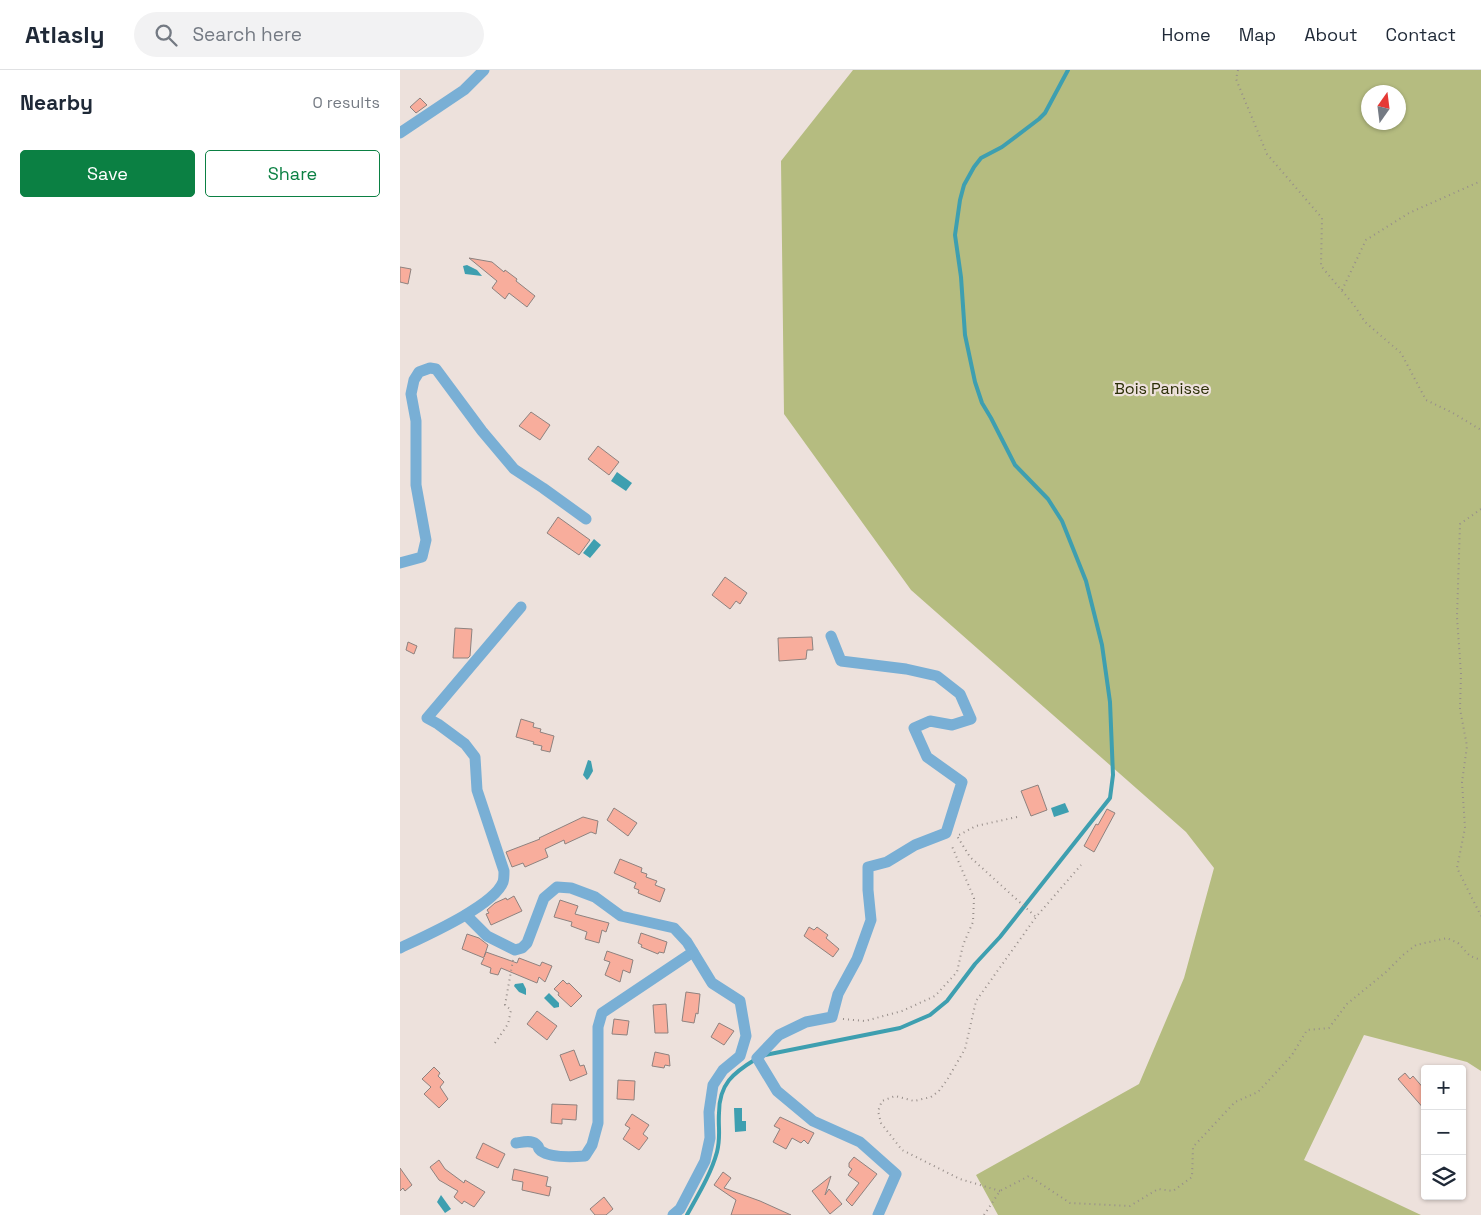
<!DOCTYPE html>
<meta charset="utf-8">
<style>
:root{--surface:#fff;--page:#f2f2f3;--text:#1f2937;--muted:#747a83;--line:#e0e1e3;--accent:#0b8043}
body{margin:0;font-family:"Space Grotesk",sans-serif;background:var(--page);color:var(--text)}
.controls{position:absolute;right:15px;bottom:15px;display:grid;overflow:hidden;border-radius:5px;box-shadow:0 1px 4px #0004}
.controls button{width:45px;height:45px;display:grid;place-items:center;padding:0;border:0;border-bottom:1px solid var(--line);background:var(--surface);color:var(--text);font:25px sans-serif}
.compass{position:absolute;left:961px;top:15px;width:45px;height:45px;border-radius:50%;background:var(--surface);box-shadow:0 1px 4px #0004;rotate:14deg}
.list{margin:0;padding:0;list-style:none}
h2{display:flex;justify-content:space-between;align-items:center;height:65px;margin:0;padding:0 20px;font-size:21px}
h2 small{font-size:16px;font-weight:400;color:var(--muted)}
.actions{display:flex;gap:10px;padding:15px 20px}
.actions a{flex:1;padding:11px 0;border:1px solid var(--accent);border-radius:5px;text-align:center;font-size:18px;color:var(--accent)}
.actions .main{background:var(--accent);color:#fff}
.icon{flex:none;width:28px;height:28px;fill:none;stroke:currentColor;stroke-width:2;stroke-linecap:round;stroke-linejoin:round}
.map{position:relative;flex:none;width:1081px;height:1145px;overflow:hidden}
header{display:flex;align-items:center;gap:30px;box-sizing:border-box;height:70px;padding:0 25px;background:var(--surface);border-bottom:1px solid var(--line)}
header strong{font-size:24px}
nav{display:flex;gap:28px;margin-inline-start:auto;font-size:18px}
.search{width:350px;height:45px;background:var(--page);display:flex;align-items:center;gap:12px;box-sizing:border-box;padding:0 18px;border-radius:28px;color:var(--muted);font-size:19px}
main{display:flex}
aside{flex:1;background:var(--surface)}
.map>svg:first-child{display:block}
.green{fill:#b5bc80;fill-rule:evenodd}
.water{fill:#3e9fb0}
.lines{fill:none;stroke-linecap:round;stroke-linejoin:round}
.stream{stroke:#3e9fb0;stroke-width:4}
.building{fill:#f8ad9c;stroke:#8e827f}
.path{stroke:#978e8a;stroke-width:2;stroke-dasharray:1 4;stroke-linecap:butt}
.street{stroke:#79afd5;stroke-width:11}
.labels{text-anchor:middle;stroke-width:4.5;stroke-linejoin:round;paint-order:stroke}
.park-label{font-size:16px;fill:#2b2e06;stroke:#ede1dc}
</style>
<header>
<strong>Atlasly</strong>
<div class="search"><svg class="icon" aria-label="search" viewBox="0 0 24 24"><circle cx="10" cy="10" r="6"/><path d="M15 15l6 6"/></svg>Search here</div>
<nav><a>Home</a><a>Map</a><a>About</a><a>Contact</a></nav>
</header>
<main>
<aside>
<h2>Nearby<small>0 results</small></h2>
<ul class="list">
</ul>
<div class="actions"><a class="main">Save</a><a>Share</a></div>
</aside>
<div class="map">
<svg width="1081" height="1145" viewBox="0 0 1081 1145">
<rect width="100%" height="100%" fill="#ede1dc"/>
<path class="green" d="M453,0H1081V1001L1067,992L964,965L904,1090L1021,1145H598L576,1105L739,1014L784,908L814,798L786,762L511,520L384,344L381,91ZM968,22H998V52H968Z"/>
<g class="water">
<path d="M67,195L77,200L82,206L65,204L63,196Z"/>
<path d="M217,402L232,413L226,421L211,411Z"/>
<path d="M194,469L201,475L190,488L183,483Z"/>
<path d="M188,690L191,691L193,701L189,708L187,710L183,705Z"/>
<path d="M665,733L669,742L654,747L651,738Z"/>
<path d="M123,913L126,919V925L119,922L114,916L115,914Z"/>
<path d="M149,923L159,933V937L154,938L144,928Z"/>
<path d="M334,1038H342V1051H346V1061L335,1062Z"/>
<path d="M41,1125L51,1139L45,1143L37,1132Z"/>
</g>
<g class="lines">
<g class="stream">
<path d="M365,985L500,958L530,945L547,931L575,894L600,867L710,728L713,705L710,632L702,575L686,511L662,451L648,429L615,395L591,348L582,333L575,312L565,265L561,207L555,165L560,130L564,115L574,97L581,88L602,77L639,49L645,43L668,0"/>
<path d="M287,1145C298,1125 311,1104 317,1082C321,1066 318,1058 319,1043C319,1014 333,1003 356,989"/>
</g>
</g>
<g class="building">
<path d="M20,28L27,35L16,43L10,37Z"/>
<path d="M69,188L92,192L104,202L105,200L117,209L116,211L135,226L127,237L109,223L105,229L92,218L97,211Z"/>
<path d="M0,197L11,199L8,214L0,212Z"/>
<path d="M131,342L150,355L140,370L119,356Z"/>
<path d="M198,376L219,392L209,405L188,389Z"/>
<path d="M158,447L190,470L179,485L147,463Z"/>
<path d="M325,507L347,523L340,534L336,531L330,539L312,525Z"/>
<path d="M55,558L72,559L70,586L68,588H53Z"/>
<path d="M412,567L413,580H407L406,589L379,591L378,568Z"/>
<path d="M8,572L17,576L14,584L6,580Z"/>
<path d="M121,649L134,653L133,657L141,659L140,662L154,666L150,682L141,680L142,676L133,674L134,672L116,667Z"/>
<path d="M638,715L647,740L631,746L621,721Z"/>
<path d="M214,738L237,753L228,766L207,750Z"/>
<path d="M707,739L715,743L694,782L684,776L696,754L698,755Z"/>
<path d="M183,747L198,751L196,764L191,762L165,774L164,770L145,779L148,787L125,797L123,793L112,797L106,782L140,769L139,768Z"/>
<path d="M220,789L242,798L241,802L247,804L246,807L257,811L255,815L265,819L260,832L238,823L239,820L234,818L236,813L214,803Z"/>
<path d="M114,826L122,841L91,855L86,844L89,843L87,840L95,833L106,828L107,830Z"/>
<path d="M160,830L178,836L175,844L209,853L206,862L202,860L199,873L185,869L187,862L171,856L172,852L154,847Z"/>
<path d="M409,857L414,860L417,857L428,865L426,868L439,879L433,887L404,866Z"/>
<path d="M241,863L267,872L264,883L259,882L258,884L241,877L242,875L238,873Z"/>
<path d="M67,864L79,868L88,875L84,887L86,882L117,893L119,888L140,896L142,892L152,896L145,912L139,907L137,913L101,898L98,905L90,903L91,898L81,894L84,888L62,879Z"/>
<path d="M207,881L233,890L230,903L223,900L220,912L205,905L210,892L204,890Z"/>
<path d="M163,910L167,914L169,913L182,926L171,937L158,925L159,923L154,919Z"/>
<path d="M286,922L300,924L298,944L296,943L294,953L282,951Z"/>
<path d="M266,934L268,963H255L253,935Z"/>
<path d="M137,941L157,956L147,970L127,954Z"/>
<path d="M214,949L229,951L227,965L212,964Z"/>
<path d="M319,953L334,961L324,975L311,967Z"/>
<path d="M174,980L180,996L184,995L187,1004L170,1011L160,985Z"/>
<path d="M255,982L269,985L270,996L265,995L264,998L252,996Z"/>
<path d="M34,997L40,1003L38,1006L44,1012L40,1017L48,1029L39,1038L24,1024L31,1017L22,1009Z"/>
<path d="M1005,1003L1010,1009L1013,1006L1025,1020V1040L998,1009Z"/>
<path d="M218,1010L235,1011L234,1030L217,1029Z"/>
<path d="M152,1034L177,1035L176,1050L162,1049V1054L151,1053Z"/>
<path d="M232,1044L249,1055L243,1064L248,1068L239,1080L223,1069L230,1058L225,1055Z"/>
<path d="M380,1047L414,1063L408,1074L404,1070L401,1073L392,1068L386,1079L373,1072L380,1059L374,1056Z"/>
<path d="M83,1073L105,1084L98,1098L76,1088Z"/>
<path d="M454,1087L477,1104L452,1136L446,1130L459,1113L448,1105L452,1099L449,1097V1093Z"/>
<path d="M39,1090L45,1099L64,1113L65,1110L85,1122L74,1137L64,1131L62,1134L54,1127L58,1121L39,1110L30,1097Z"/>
<path d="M0,1098L12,1115L5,1121L3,1118L0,1121Z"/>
<path d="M114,1099L148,1107L146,1116L151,1117L149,1126L122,1120L123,1112L112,1110Z"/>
<path d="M323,1102L331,1108L324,1118L360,1131L391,1145H331L336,1130L314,1115Z"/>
<path d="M431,1106L425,1125L429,1119L442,1134L430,1144L412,1121Z"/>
<path d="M204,1127L213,1139L206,1145H195L190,1139Z"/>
</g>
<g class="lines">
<g class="path">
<path d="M838,0L836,9L867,84L922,148L921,196L954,235L965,252L1001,283L1026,330L1053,343L1081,360"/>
<path d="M942,220L966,170L1009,143L1081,111"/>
<path d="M1081,439L1060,454L1057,547L1061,604L1060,639L1067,676L1062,712L1065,758L1057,798L1081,846"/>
<path d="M617,747L576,756L557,766L570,787L636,847"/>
<path d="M443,949L465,951L502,941L535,926L557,902L563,875L573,852L574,828L551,774"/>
<path d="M95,973L108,954L111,940L105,935L113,890"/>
<path d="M600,1121L560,1109L502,1080L481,1053L478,1041L482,1031L495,1026L514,1031L531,1027L539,1021L547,1010L565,979L576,931L636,847L681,795"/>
<path d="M584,1145L600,1121L629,1106L670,1133L730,1136L758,1119L773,1121L792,1107L793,1077L835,1032L858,1022L892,985L907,960L929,958L947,934L986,902L1003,885L1016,875L1047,868L1058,873L1070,886L1081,890"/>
</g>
<g class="street">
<path d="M0,63L64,20L84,0"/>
<path d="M0,493L22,487L26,470L16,415V351L11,324L14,310L19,302L30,298L36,299L82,361L114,399L143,418L186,449"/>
<path d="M431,566L441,591L506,599L537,606L560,624L571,649L552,655L530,651L514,658L527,687L562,712L546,763L515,775L487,792L468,797V820L471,850L457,889L438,924L432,947L406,952L379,965L357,988L377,1021L413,1051L460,1072L496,1104L478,1145"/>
<path d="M66,845L87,866L115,880L122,878L127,873L144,828L157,817L171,818L195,827L221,846L274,858L287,872L312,913L340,931L346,966L340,986L323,1000L313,1015L309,1042L310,1068L305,1091L280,1139L273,1145"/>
<path d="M0,878C23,867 94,836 103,812C104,809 104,804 104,801L77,720L75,687L65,674L38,654L27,648L121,537"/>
<path d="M116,1073C123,1072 131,1070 136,1074C142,1079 135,1076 141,1081C151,1088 173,1087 185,1086L192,1075L198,1053V957L202,943L293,882"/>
</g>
</g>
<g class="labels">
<g class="park-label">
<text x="762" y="324">Bois Panisse</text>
</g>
</g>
</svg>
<div class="controls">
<button>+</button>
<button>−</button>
<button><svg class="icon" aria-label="layers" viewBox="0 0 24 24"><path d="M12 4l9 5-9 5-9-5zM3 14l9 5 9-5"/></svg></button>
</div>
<svg class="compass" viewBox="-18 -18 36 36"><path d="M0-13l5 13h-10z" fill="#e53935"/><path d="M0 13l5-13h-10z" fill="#747a83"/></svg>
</div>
</main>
